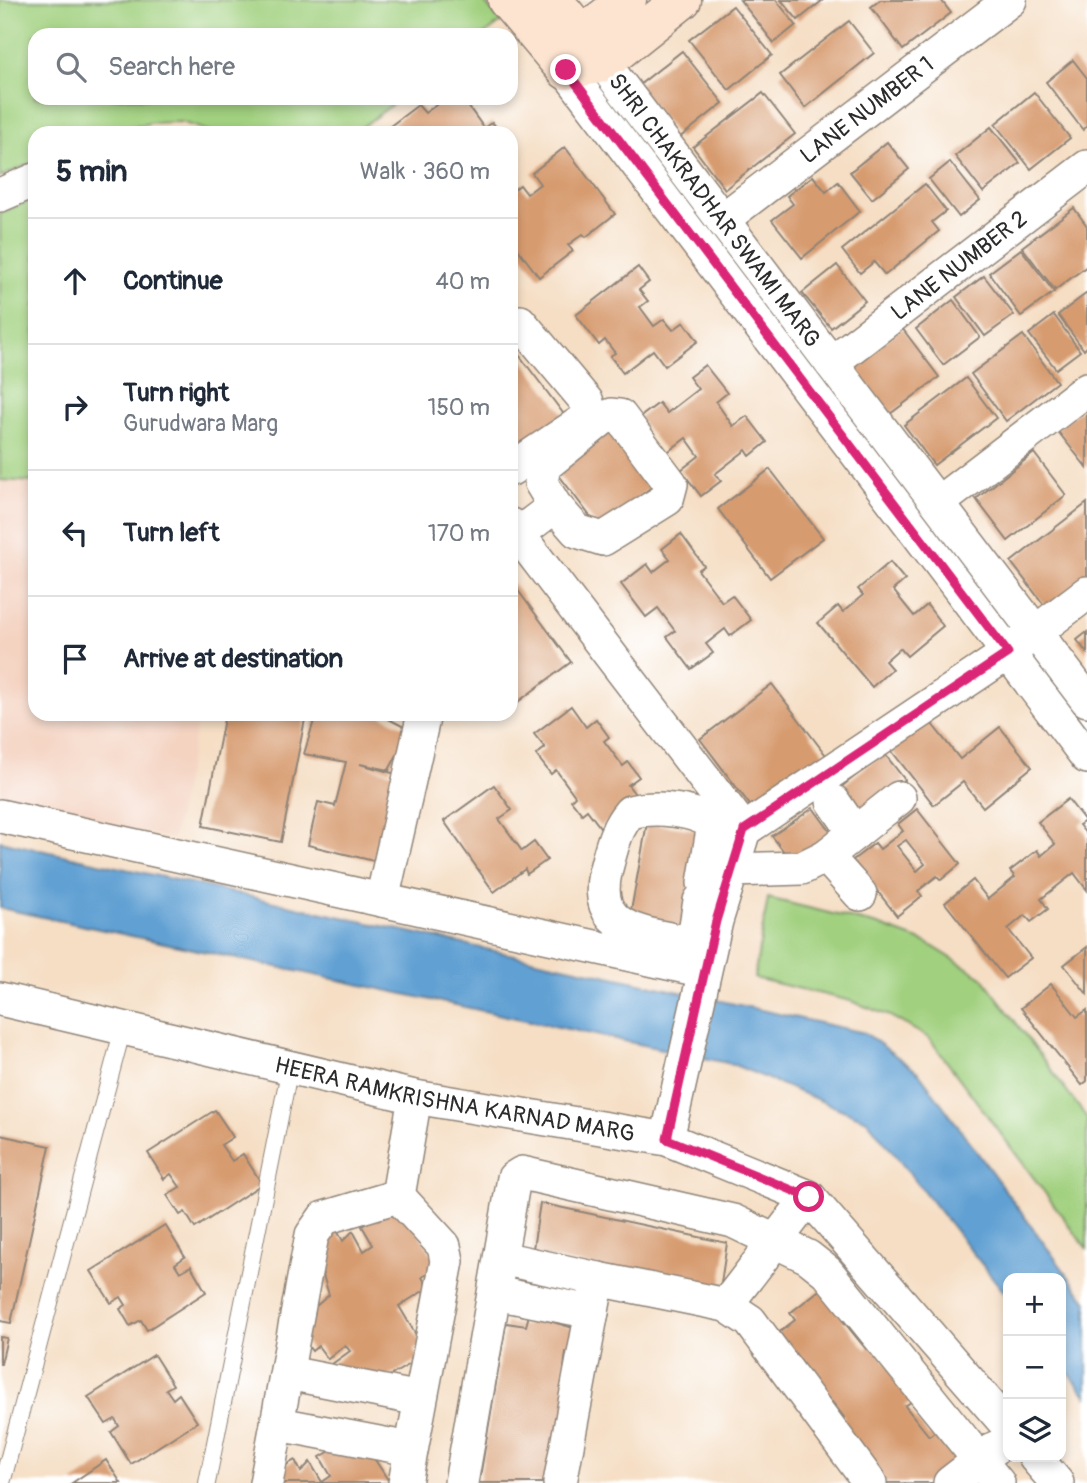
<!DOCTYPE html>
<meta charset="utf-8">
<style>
:root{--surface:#fff;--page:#f6f6f7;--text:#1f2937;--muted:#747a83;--line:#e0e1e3}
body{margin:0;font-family:Pangolin,sans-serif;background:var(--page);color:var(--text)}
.controls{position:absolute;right:21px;bottom:21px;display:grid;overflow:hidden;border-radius:14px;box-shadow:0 4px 10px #0003}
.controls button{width:63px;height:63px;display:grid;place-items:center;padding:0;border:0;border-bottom:2px solid var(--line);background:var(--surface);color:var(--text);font:35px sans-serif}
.stop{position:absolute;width:21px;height:21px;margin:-16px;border:5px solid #db2777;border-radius:50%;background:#fff}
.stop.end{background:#db2777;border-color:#fff;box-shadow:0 2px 7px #0008}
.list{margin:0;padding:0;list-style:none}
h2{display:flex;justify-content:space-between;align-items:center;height:91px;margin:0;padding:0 28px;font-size:30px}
h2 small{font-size:23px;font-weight:400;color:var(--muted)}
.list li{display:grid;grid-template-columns:46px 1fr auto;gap:21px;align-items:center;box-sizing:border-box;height:126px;padding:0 28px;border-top:2px solid var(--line)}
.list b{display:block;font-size:26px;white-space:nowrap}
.list p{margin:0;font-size:23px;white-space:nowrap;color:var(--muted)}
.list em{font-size:23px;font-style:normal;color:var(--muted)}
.icon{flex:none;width:38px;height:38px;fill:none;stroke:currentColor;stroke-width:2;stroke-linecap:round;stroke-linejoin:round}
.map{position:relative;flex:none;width:1087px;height:1483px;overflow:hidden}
.search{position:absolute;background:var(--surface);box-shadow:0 4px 10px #0003;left:28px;top:28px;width:490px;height:77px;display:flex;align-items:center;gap:18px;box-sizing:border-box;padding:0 24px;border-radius:21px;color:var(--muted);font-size:26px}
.panel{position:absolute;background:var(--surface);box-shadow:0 4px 10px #0003;left:28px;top:126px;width:490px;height:595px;border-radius:21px}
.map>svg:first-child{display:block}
.built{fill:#f4d3c1}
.green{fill:#a1d07f;stroke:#667e55;stroke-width:2}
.water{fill:#60a0d3;stroke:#46667f;stroke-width:2}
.building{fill:#d79b6f;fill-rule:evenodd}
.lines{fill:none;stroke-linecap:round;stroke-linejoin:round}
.lane-casing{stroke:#908478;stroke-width:18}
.street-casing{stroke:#908478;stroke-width:36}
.secondary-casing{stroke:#908478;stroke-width:41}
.lane{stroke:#fff;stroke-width:16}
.street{stroke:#fff;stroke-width:33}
.secondary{stroke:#fde4d1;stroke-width:38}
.route{stroke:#db2777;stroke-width:9}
.labels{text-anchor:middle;stroke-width:7;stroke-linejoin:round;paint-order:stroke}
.street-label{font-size:23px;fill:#2b2b2b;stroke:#fff}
</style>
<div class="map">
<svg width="1087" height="1483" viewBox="0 0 1087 1483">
<rect width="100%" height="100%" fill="#fff"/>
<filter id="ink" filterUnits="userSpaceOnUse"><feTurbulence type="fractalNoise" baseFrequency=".0143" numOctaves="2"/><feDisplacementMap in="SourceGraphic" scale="14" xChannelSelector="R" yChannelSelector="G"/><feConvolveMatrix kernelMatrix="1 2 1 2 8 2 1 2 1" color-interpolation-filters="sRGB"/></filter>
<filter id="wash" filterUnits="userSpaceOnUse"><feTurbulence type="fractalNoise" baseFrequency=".00686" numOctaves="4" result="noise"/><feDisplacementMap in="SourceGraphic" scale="28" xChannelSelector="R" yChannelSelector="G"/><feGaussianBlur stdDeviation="1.57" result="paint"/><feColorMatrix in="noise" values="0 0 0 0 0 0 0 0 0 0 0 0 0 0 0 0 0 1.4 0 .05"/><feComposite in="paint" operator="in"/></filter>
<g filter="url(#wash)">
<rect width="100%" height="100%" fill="#f5dec4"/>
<path class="built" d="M0,480L35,482V714H199L173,839L0,801Z"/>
<g class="green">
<path d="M0,0H483L501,22L484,35H35V98H401L354,133H215L181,122L150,123L108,133H35V162L0,177Z"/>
<path d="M35,198V482L0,480V213Z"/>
<path d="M768,898L878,925L927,943L982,977L1087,1118V1249L929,1038L890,1016L851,1001L754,978Z"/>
</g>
<path class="water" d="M0,841L865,1033L919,1073L1087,1302V1396L1061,1363V1278H1008V1297L867,1120L732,1064L0,908Z"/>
<g id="blocks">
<g class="building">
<path d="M740,0H776L796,25L774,43Z"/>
<path d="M781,0H823L798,20Z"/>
<path d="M880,0H941L951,13L903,50L871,7Z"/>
<path d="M733,6L772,55L729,90L689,40Z"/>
<path d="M849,21L874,53L805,108L780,75Z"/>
<path d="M682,51L723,103L679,138L638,86Z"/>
<path d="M1073,60L1087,78V126L1083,130L1046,82Z"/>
<path d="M1034,92L1070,138L1031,169L995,124Z"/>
<path d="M763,93L795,134L725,189L693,147Z"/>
<path d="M431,98H473L466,103L484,128L492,122L501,133H394L389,127L418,105L425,113L436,105Z"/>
<path d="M991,127L1020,163L983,192L955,156Z"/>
<path d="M887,142L909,169L872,199L850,172Z"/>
<path d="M565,147L615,214L586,237L583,234L568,245L573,251L539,277L511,240V192L520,185L527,194L540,184L532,173Z"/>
<path d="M950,162L980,200L959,217L929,179Z"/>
<path d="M813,176L826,192L838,182L860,211L802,258L772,220L793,204L787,196Z"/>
<path d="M925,184L946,211L932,222L939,231L885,275L874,262L860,273L842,250Z"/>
<path d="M1074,208L1087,226V266L1055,290L1022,247Z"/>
<path d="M1021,249L1054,292L1021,316L989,273Z"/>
<path d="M837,265L865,301L831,328L802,293Z"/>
<path d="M638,267L649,282L639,290L648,301L640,307L654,326L664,319L673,330L684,322L698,341L665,366L653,350L623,373L610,356L615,353L605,340L599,345L576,315Z"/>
<path d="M984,276L1014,315L985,336L956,297Z"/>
<path d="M1087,293V347L1084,350L1058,315Z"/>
<path d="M953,300L980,337L943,365L916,329Z"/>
<path d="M1054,315L1080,351L1056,369L1029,334Z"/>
<path d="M902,328L939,377L890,414L853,366Z"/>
<path d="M1023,335L1057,382L1006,421L971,374Z"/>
<path d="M513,347L566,417L517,454L511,447Z"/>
<path d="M705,365L727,393L716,402L733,426L747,416L767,442L750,456L746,450L715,474L721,481L701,496L681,470L699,456L686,438L666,453L639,418L659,403L667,413L698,389L689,377Z"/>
<path d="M966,378L996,418L934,465L904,425Z"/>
<path d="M1087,405V468L1056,429Z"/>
<path d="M615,425L658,482L599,528L555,470Z"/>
<path d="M1034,453L1066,495L1008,541L976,499Z"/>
<path d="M770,469L823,538L770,578L718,509Z"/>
<path d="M1087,503V580L1048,610L1011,562Z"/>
<path d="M681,534L704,566L698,570L722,602L732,595L751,620L730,636L725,629L706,644L713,653L691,669L667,637L675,631L658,608L646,617L621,584L647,564L653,572L670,559L662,549Z"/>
<path d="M890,562L905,580L893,590L914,616L927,605L943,626L907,656L900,648L885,661L892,669L872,687L818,623L838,606L843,612L863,595L858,589Z"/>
<path d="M511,581L571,662L511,707Z"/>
<path d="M1087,632V653L1077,640Z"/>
<path d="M772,684L828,758L756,813L700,739Z"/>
<path d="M571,706L586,727L596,719L609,737L604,741L623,766L628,762L639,777L628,785L638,798L600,827L587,810L582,814L571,800L575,796L556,770L551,774L536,755L545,748L534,734Z"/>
<path d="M225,714H306L281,842L203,826Z"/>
<path d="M316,714H379L410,730L389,770L360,764L396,774L374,861L308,845L318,802L335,806L346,762L304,754Z"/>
<path d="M928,719L960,759L1000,727L1032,767L983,807L963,782L934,805L890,749Z"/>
<path d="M884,753L905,780L861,815L840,788Z"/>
<path d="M494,785L512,810L499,819L522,851L534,842L547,860L527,874L525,869L494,892L444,821Z"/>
<path d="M1068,799L1085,821L1079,825L1087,835V890L1074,873L1041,899L1048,909L1031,922L1025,915L1008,929L1031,958L1005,978L945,903L973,880L988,899L1015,877L1010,871L1037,850L1041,856L1055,844L1038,822Z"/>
<path d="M813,808L833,835L794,865L772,836Z"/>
<path d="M917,809L960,864L941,880L937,876L918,891L922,896L897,916L853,860L875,843L880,849L903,831L898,824ZM906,840L925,864L917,871L897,846Z"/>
<path d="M647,823L706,832L685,934L629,922Z"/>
<path d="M1087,947V994L1064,965Z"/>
<path d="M1051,984L1077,1017L1087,1010V1081L1082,1085L1021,1008Z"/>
<path d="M215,1110L233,1137L221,1145L232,1161L243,1154L262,1184L195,1228L185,1212L180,1215L167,1195L180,1187L171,1174L164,1179L148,1153Z"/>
<path d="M0,1135L50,1146L11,1323L0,1321Z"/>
<path d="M540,1203L727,1243L720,1290L532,1255Z"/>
<path d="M391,1209L410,1218L439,1267L422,1277L428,1288L399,1306L422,1345L413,1350L419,1359L379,1382L355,1379L332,1364L350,1351L345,1345L328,1359L318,1346L312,1351L297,1332L307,1314L329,1295L313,1242L336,1229L343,1241L353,1231L364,1251L373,1245L362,1226Z"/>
<path d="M165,1225L185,1257L175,1264L180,1272L191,1266L206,1292L147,1330L141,1320L130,1326L120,1309L126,1305L121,1297L111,1303L91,1271Z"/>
<path d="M826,1285L849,1316L843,1321L866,1349L872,1344L915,1399L905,1406L929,1436L936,1431L960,1462L934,1483H885L838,1422L844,1417L832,1402L826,1407L772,1338L795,1320L790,1313Z"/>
<path d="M529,1315L580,1330L575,1353L566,1352L564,1368L573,1370L553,1483H479L506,1323L526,1326Z"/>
<path d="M0,1337L7,1338L1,1364H0Z"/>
<path d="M154,1355L173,1385L166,1389L173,1399L179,1394L197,1422L131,1464L111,1432L119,1426L115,1419L106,1424L88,1397Z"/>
<path d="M350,1440L368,1449L390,1483H277L271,1473L295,1460L301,1472L310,1462L322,1482L331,1476L320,1457Z"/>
<path d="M106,1460L121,1483H72Z"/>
</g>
</g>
</g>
<g filter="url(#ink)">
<use href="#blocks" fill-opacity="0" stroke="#908478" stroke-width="2"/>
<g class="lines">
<defs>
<g id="lane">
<path d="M2,1483L123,1028"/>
<path d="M207,1483L290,1067"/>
</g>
<g id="street">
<path d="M0,195L35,180"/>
<path id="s1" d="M722,220L1010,0"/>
<path d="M511,322H520L587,402L589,412L583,421L511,469"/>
<path id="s2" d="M831,363L1087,167"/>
<path d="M938,503L1087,389"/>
<path d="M511,525L744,830"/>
<path d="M518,534L555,506L541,483L544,466L602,419L612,415L620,416L671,484L667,499L603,539L577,531L555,506"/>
<path d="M1087,700L582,35L566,70L1087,757"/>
<path d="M833,801L855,833"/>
<path d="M0,816L704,971"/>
<path d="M826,856L860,894"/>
<path d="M732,870L802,868L826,856L899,798"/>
<path d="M382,900L424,714"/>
<path d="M700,901L694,938L685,942C633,932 588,927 608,861C613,842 617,827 630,812C654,806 694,809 714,824L704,883L726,888"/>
<path id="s3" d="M0,999L415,1097L667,1139L809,1197L1008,1426"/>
<path d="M667,1139L716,921L744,830L1008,653L1087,593"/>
<path d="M398,1196L444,1246L447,1261L405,1483"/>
<path d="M398,1196L415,1097"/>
<path d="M501,1258L598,1279"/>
<path d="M495,1293L592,1312"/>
<path d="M726,1305L809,1197"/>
<path d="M288,1373L420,1399"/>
<path d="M279,1424L410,1449"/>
<path d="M1035,1457L1057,1483"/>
<path d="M266,1483L312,1235L324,1218L398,1196"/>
<path d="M461,1483L514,1178L522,1173L733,1221L808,1257L827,1272L998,1483"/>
<path d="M560,1483L598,1279L726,1305L750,1321L870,1483"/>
<path d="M950,1483L995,1448"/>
</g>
<g id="secondary">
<path d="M507,0L566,70L603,63L682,0"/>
<path d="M553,0L582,35L627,0"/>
</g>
</defs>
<use href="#lane" class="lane-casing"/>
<use href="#street" class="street-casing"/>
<use href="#secondary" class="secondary-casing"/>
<use href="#lane" class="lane"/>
<use href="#street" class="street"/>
<use href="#secondary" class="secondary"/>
</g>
</g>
<g class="lines" filter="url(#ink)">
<path class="route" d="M566,70L1008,653L744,830L716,921L667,1139L809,1197"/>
</g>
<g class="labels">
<g class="street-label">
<text dy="8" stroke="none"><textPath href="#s1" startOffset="182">LANE NUMBER 1</textPath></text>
<text transform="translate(715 210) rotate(53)" y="8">SHRI CHAKRADHAR SWAMI MARG</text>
<text dy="8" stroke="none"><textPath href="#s2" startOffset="161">LANE NUMBER 2</textPath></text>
<text dy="8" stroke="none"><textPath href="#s3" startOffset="466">HEERA RAMKRISHNA KARNAD MARG</textPath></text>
</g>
</g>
</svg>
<div class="controls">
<button>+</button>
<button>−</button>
<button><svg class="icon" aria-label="layers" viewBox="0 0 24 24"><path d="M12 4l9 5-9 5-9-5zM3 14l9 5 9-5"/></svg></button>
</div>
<div class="stop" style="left:809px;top:1197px"></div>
<div class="stop end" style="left:566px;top:70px"></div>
<div class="search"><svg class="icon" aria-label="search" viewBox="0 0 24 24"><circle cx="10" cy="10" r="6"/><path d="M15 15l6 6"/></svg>Search here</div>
<section class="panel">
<h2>5 min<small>Walk · 360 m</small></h2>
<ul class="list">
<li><svg class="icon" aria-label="ahead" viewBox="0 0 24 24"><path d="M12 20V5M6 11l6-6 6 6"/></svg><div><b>Continue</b></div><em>40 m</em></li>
<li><svg class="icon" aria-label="right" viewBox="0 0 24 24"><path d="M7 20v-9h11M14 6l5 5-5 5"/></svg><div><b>Turn right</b><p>Gurudwara Marg</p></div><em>150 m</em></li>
<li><svg class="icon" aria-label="left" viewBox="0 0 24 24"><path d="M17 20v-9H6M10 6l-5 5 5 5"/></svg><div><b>Turn left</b></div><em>170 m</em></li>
<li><svg class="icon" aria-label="arrive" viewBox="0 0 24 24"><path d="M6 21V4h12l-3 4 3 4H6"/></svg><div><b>Arrive at destination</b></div></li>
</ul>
</section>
</div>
